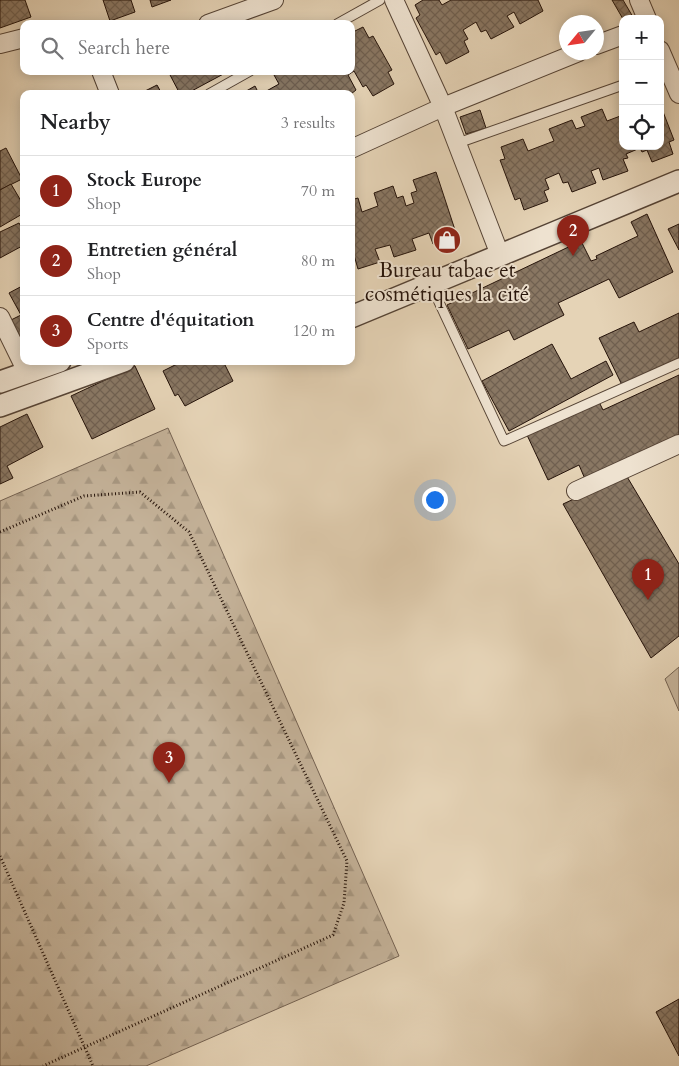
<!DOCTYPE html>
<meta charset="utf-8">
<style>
:root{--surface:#fff;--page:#f2f2f2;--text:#202124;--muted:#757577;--line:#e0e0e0;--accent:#8f2418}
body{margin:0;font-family:Cardo,serif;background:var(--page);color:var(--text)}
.controls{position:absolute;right:15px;top:15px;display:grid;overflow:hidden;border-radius:10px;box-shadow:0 2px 12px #0003}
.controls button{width:45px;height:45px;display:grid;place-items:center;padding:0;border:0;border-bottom:1px solid var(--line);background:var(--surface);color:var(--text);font:25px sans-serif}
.compass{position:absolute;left:559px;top:15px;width:45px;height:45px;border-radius:50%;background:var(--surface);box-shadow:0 2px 12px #0003;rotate:241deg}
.you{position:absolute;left:434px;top:499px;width:18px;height:18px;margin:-12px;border:4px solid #fff;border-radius:50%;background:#1a73e8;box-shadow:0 0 0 8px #1a73e833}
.badge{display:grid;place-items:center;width:32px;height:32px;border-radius:50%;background:var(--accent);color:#fff;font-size:16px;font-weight:700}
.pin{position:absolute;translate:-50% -41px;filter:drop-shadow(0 1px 2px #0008)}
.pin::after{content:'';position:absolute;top:26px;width:18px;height:15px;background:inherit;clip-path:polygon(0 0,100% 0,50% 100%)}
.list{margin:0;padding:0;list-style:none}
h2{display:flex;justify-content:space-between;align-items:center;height:65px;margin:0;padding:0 20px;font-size:21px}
h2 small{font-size:16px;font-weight:400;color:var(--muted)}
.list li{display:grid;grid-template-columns:32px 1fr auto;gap:15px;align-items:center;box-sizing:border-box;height:70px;padding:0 20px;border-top:1px solid var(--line)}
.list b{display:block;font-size:19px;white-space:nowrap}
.list p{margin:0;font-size:16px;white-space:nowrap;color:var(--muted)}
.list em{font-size:16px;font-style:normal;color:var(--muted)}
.icon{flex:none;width:28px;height:28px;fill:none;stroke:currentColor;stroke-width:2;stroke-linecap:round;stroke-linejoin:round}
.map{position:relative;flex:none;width:679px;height:1066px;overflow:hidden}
.search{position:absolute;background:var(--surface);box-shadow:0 2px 12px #0003;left:20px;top:20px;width:335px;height:55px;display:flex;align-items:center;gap:12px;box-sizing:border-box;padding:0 18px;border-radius:10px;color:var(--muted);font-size:19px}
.panel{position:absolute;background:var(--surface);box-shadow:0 2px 12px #0003;left:20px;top:90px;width:335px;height:275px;border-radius:10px}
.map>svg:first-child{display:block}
.green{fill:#c4b299;stroke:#746252}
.forest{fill:url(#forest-firs);stroke:#746252}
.building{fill:url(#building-cross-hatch);stroke:#25130a}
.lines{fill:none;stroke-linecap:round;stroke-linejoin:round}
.service-casing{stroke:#554335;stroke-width:11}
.minor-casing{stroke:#554335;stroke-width:20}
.tertiary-casing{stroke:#554335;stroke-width:24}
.path{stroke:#25130a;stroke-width:3;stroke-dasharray:1 2.5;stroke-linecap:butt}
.service{stroke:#eee2d0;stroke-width:9}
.minor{stroke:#eee2d0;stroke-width:18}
.tertiary{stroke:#eee2d0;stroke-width:21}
.labels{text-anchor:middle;stroke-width:4;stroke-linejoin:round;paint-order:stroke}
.poi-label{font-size:21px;fill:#25130a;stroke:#eee2d0}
</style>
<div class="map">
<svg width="679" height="1066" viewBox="0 0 679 1066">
<defs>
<pattern id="forest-firs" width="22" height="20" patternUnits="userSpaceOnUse" patternTransform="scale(1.25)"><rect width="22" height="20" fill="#c4b299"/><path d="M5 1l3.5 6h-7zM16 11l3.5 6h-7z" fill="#a89882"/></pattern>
<pattern id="building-cross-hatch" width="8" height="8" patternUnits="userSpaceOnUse" patternTransform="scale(1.25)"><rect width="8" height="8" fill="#897763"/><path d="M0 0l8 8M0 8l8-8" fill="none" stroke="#706050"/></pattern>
</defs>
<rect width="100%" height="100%" fill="#e5d3b6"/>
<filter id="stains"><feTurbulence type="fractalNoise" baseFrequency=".004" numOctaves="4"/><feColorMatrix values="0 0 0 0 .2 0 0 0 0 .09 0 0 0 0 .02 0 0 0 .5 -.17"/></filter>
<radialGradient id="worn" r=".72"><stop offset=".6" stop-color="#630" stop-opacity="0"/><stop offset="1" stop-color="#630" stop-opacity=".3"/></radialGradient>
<path class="green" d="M679,667V711L665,679Z"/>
<path class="forest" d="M168,428L399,956L146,1066H0V501Z"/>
<g class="building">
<path d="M0,0H25L31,17L0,28Z"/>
<path d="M103,0H131L135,12L110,21Z"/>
<path d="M150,0H171L152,7Z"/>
<path d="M423,0H439L442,5L451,0H538L543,11L520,24L514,12L507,16L514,27L491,39L486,30L481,32L476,22L463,30L468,39L464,41L469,52L446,64L440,52L436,55L416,18L420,15L415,5Z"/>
<path d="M612,0H623L633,17L623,19Z"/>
<path d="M363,27L369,38L373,36L392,70L388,72L394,84L373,96L366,85L363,87L354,71L348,75L356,90L351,94H261L279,84L274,75L281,71H296L298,74L303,71H351V33Z"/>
<path d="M173,71H229L186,94H180L169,73Z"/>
<path d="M157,85L162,94H139Z"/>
<path d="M255,86L259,94H241Z"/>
<path d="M660,104L674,140L669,142L673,154L652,162L647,150L642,152L640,148L626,154L628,158L623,159L628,171L603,180L599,168L591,171L596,183L572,192L568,182L563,183L559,173L545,179L549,189L544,191L548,201L524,210L520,198L515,200L500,160L505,159L501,147L523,139L528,151L554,141L549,129L572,120L576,129L585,126L581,117L602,109L607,121L623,115V146H660Z"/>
<path d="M480,110L486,128L466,134L460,117Z"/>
<path d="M6,148L22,179L0,190V151Z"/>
<path d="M436,172L457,236L433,244L429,233L412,239L416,250L394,257L390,245L375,249L380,262L358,269L354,255L351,256V200L358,198L362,212L378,206L374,193L393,186L397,198L403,196L406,206L414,203L411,193L417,191L413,180Z"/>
<path d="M11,184L24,206V213L0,227V190Z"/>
<path d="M647,214L673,272L619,298L609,279L558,303L564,315L514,340L509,330L468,349L447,305L581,241L591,261L597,259L596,256L638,236L631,222Z"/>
<path d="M19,223L24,232V245L0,258V232Z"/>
<path d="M679,224V250L668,229Z"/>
<path d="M24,285V348L9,321L21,315L9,293Z"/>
<path d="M679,313V358L622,385L599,338L634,322L639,332Z"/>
<path d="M552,344L571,379L606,361L613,375L509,431L482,381Z"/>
<path d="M183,361H223L233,381L185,406L178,394L175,396L163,371Z"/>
<path d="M135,366L155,409L92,439L71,396Z"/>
<path d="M679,375V436L585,479L579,465L548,480L527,435L599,402L603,410Z"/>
<path d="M27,414L43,447L7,466L13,478L0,484V427Z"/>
<path d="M626,475L679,564V636L651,658L563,504Z"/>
<path d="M679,999V1056L656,1012Z"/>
</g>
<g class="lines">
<defs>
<g id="service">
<path d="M337,24L380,0"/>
<path d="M209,94L250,71"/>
<path d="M458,143L623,85"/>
<path d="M431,285L504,441L679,363"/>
</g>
<g id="minor">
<path d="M394,0L443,107L500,255"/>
<path d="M639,0L647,19"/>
<path d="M208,24L274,0"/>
<path d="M0,44L24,38"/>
<path d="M596,45L623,35"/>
<path d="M660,50L679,94"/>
<path d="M101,71L110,94"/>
<path d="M351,149L443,107L579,52"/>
<path d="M0,317L27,372"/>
<path d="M576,491L679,444"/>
</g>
<g id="tertiary">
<path d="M351,317L679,181"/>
<path d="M0,382L60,361"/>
<path d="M0,406L124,361"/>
</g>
</defs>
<use href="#service" class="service-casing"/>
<use href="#minor" class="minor-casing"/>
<use href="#tertiary" class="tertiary-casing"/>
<g class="path">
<path d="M0,532L84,496L140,492L189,532L347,861L344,903L333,935L43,1066"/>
<path d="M0,856L93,1066"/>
</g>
<use href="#service" class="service"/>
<use href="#minor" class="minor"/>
<use href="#tertiary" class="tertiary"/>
</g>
<defs>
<symbol id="shop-disc" viewBox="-11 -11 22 22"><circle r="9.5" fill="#8f2418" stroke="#eee2d0"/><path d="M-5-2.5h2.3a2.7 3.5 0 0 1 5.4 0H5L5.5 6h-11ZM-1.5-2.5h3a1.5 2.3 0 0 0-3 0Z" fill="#fff"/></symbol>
</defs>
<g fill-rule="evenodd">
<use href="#shop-disc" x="431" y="224" width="32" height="32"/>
</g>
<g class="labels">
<g class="poi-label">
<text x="447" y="277">Bureau tabac et<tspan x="447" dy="24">cosmétiques la cité</tspan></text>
</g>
</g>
<rect width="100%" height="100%" filter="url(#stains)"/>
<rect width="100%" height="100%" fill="url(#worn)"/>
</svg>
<div class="controls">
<button>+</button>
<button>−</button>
<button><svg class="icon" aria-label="locate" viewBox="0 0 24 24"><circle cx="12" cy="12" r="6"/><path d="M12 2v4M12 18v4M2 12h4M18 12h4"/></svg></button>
</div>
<svg class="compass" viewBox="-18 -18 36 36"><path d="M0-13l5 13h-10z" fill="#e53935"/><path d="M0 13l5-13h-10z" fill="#757577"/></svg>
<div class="you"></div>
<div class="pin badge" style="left:648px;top:600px">1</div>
<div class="pin badge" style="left:573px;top:256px">2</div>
<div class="pin badge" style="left:169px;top:783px">3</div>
<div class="search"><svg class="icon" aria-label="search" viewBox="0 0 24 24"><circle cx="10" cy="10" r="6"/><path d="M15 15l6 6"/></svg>Search here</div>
<section class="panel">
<h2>Nearby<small>3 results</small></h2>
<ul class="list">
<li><span class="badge">1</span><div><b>Stock Europe</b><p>Shop</p></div><em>70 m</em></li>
<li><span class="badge">2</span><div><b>Entretien général</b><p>Shop</p></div><em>80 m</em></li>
<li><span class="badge">3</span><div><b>Centre d'équitation</b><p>Sports</p></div><em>120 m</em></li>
</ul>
</section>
</div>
